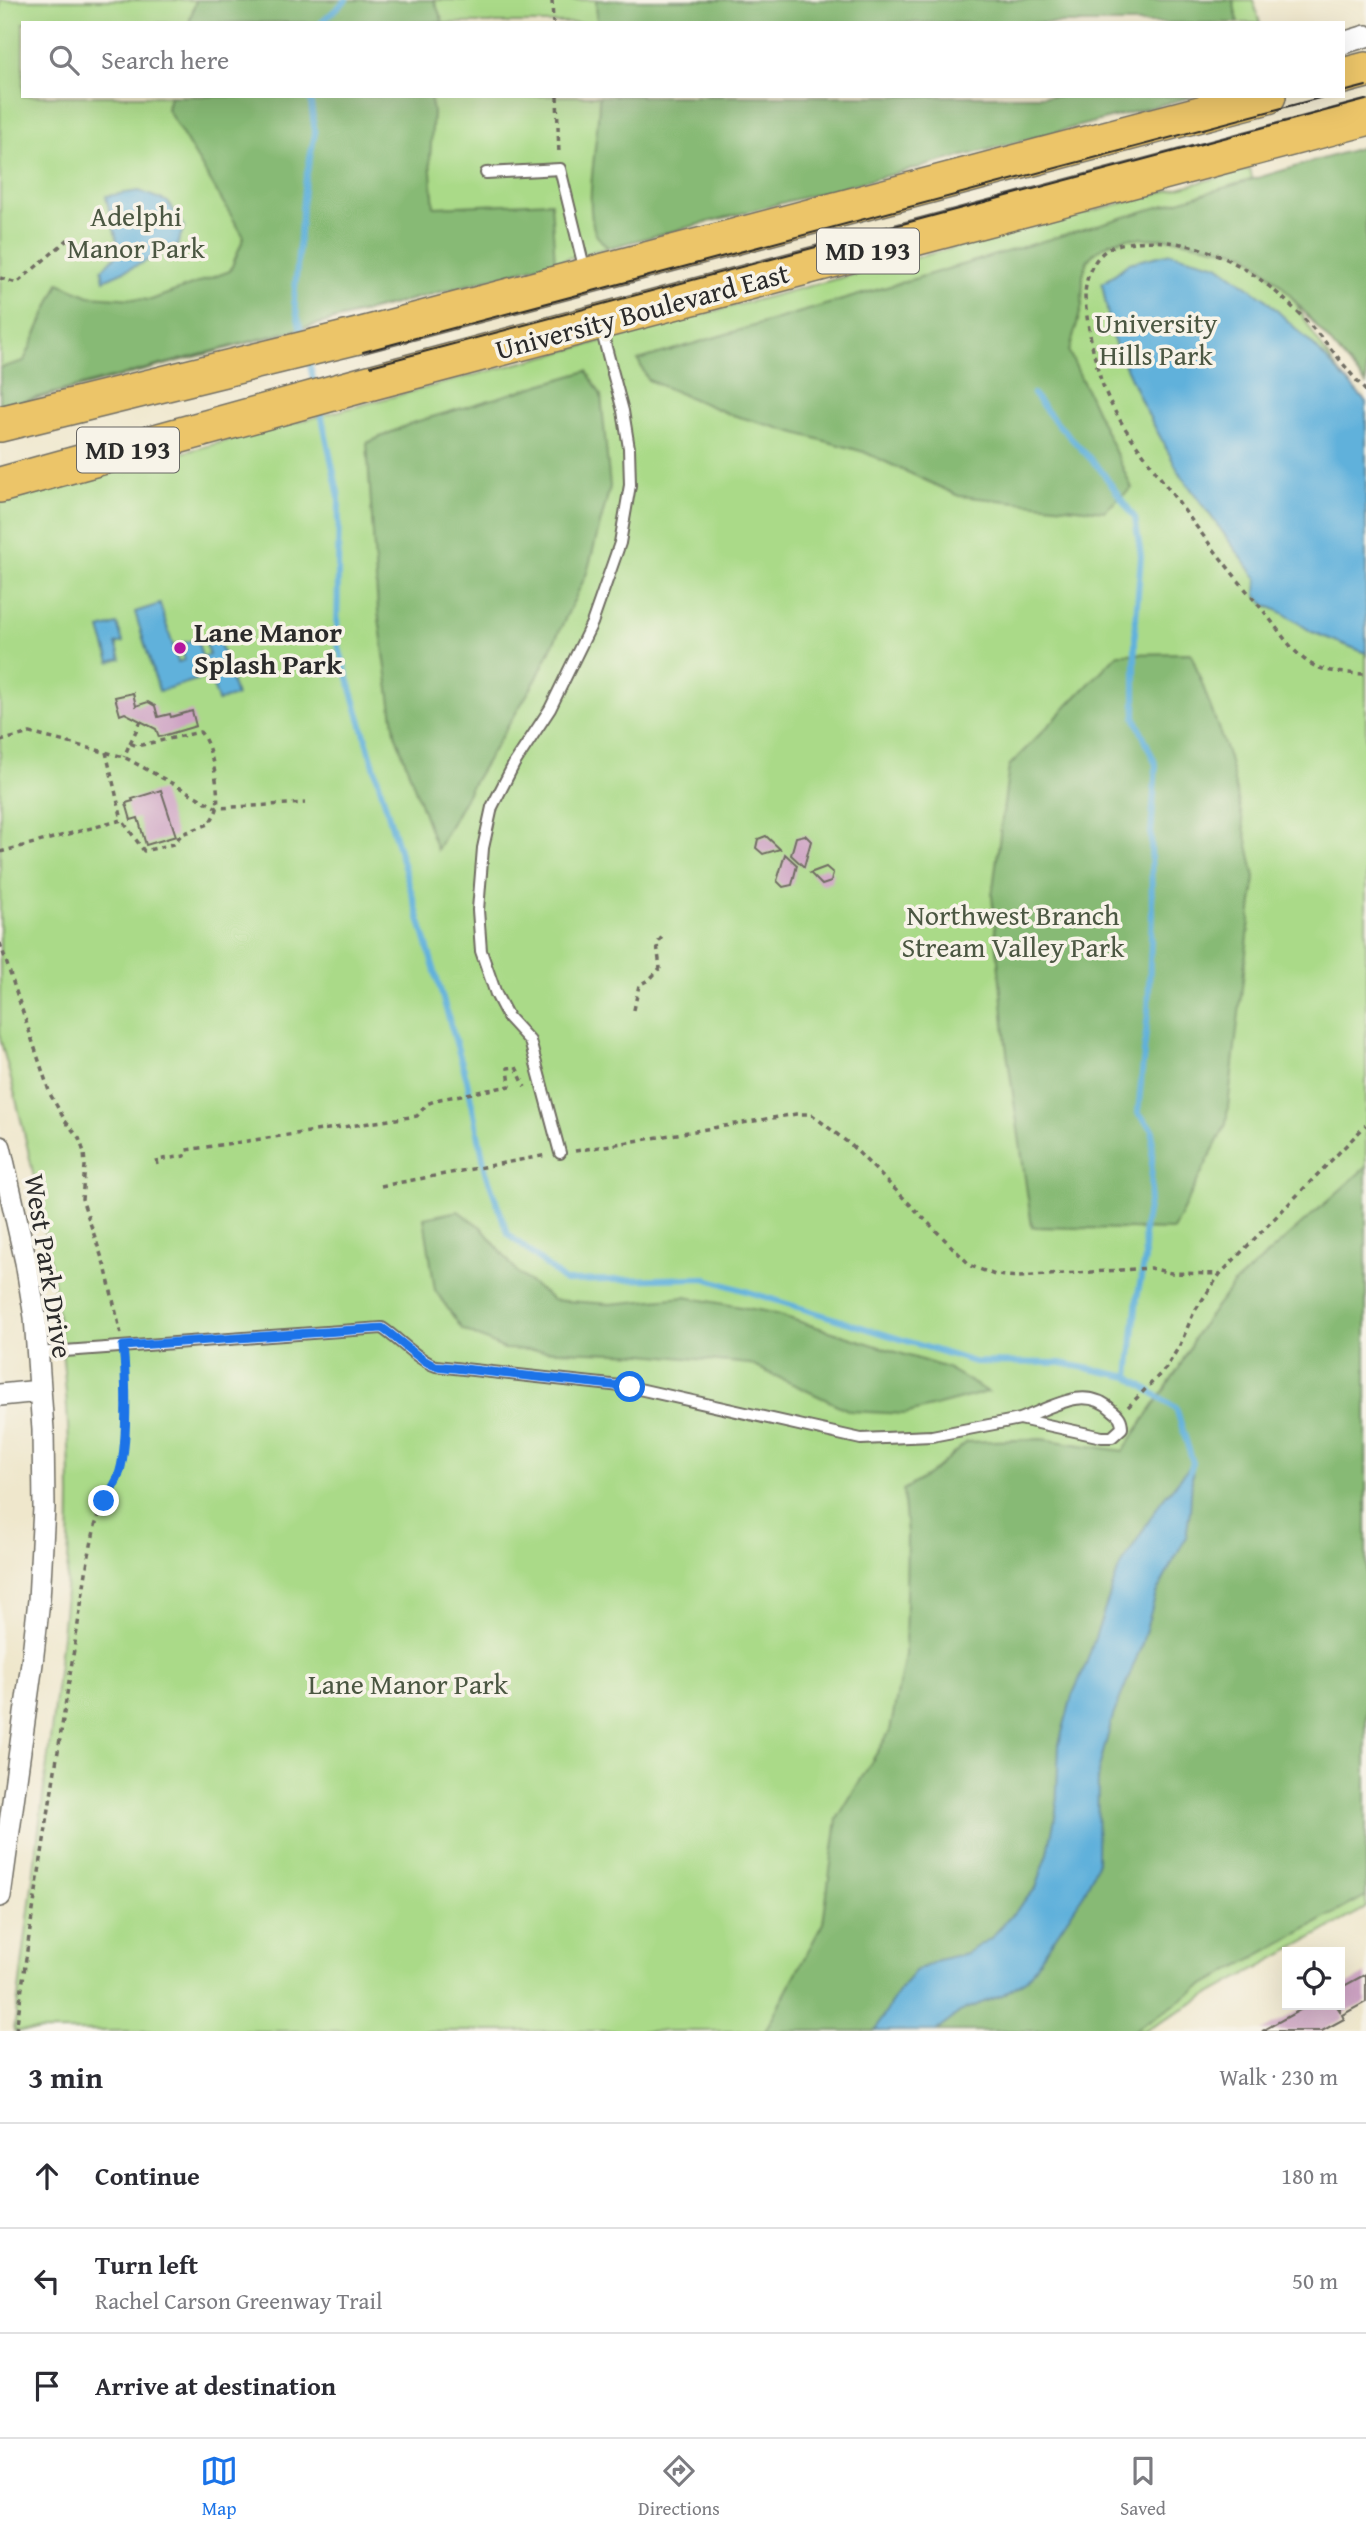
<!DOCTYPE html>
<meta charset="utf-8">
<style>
:root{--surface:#fff;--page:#f7f7f7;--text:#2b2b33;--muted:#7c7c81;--line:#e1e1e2;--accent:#1a73e8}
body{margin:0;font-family:"Gentium Book Plus",serif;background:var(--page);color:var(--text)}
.controls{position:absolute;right:21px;bottom:21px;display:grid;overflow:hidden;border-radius:0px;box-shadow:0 7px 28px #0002}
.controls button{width:63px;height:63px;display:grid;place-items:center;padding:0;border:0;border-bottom:2px solid var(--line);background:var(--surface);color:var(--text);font:35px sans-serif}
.stop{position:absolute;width:21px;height:21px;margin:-16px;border:5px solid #1a73e8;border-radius:50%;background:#fff}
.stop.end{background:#1a73e8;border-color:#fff;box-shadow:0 2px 7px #0008}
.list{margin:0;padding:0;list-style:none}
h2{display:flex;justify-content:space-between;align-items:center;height:91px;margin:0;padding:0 28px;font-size:30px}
h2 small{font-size:23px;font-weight:400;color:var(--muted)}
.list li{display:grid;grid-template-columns:46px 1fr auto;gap:21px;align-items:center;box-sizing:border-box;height:105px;padding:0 28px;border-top:2px solid var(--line)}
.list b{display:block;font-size:26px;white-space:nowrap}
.list p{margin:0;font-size:23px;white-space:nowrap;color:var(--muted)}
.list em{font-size:23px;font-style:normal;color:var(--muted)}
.icon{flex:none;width:38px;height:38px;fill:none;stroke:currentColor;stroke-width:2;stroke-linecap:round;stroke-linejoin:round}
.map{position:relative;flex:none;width:1366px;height:2031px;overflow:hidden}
.search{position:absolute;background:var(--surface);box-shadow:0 7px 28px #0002;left:21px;right:21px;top:21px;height:77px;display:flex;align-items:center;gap:18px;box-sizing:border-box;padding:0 24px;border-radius:0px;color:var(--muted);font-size:26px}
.sheet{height:406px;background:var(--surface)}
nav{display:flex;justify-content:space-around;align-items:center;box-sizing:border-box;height:98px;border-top:2px solid var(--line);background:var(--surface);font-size:19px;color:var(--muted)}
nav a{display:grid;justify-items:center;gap:4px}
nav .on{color:var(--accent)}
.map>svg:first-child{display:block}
.green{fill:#aada88;stroke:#6a825a;stroke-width:2}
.forest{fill:#87ba74;stroke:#597250;stroke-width:2}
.water{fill:#61b1db;stroke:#466e83;stroke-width:2}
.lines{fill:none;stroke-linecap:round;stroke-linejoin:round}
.stream{stroke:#61b1db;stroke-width:6}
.building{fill:#cda2c3}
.lane-casing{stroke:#706d63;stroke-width:14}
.street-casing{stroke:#706d63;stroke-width:24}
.primary-casing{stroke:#706d63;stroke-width:38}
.path{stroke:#706d63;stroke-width:3.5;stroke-dasharray:5 5;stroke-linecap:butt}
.lane{stroke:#fff;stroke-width:10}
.street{stroke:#fff;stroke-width:21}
.primary{stroke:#ecc569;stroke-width:35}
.tram{stroke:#2b2b2b;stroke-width:2}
.route{stroke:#1a73e8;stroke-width:9}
.poi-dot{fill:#b5179e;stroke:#f7f3e8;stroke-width:2.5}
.labels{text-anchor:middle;stroke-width:7;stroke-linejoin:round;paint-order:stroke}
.shield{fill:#f7f3e8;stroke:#686764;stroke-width:2}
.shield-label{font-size:26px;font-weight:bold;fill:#2b2b2b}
.park-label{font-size:28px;fill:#4b5742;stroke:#f7f3e8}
.street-label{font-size:28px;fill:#2b2b2b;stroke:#f7f3e8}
.poi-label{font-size:28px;font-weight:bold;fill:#2b2b2b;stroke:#f7f3e8;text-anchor:start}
</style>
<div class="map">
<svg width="1366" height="2031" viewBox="0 0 1366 2031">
<rect width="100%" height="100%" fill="#f7f3e8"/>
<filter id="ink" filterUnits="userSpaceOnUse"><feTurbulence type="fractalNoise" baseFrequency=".0143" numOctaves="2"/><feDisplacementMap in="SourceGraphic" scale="14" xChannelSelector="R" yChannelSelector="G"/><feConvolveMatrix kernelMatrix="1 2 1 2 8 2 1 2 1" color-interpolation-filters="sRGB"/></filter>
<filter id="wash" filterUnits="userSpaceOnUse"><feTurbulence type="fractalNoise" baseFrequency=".00686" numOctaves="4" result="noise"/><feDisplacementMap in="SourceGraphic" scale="28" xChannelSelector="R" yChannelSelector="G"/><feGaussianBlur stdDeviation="1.57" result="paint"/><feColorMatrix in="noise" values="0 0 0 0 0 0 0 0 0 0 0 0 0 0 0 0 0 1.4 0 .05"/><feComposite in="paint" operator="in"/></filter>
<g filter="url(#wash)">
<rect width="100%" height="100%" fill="#efe7cc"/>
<g class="green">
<path d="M0,0H1253L1260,23H23V96H1179L0,409Z"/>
<path d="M1250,169C1271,264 1302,331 1366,405V1908L1143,2031H14C26,1937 37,1842 49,1748C59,1664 70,1581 70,1496C70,1339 41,1188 0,1038V501Z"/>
</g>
<g class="forest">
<path d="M196,0H434L443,22L189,23Z"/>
<path d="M596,0H1233L1238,23H597Z"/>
<path d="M170,96H430L433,112L430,160L434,207L551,202L555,262L0,407V368L24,361L59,283L89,296L151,300L230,271L244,237L167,109Z"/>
<path d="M599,96H1195L608,248C604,243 597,238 595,232C583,201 600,133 599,96Z"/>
<path d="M1366,146V384L1282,286L1246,253L1174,239L1128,238L1112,242L1095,252L1087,261L1083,276L1082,306L1069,352L1132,488L1104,511L959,496L864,452L729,414L648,380L638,360Z"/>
<path d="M587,371L601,395L610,487L587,573L536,680L472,785L437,850L395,733L378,611L367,443L412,423Z"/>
<path d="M1191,653L1229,758L1255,877L1226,1124L1173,1230L1032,1227L1006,1045L992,896L1009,766L1118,654Z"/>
<path d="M1366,1167V1896L1199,1988L1133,2031H765L823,1923L837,1819L890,1731L905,1655L907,1534L903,1490L930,1474L967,1442L1041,1439L1123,1451L1179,1368L1197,1332L1233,1285Z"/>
<path d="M458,1211L481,1227L518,1273L553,1300L610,1304L685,1297L769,1312L947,1368L988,1392L905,1414L850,1411L750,1364L643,1354L504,1349L462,1329L435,1290L424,1218Z"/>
</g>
<g class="water">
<path d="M139,191L168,202L184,227L176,248L104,280L102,269L119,253C117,233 109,216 106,196Z"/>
<path d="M1171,253L1218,265L1264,298L1315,347L1366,402V653L1312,632L1283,613L1266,605L1256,595L1257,579L1180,474L1143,405L1112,337L1102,284L1129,263Z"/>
<path d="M160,604L178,662L185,660L180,644L197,639L202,657L209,655L204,637L217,633L236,696L218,701L210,676L159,691L135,612Z"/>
<path d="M117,624L123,642L116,644L121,659L110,662L100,629Z"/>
<path d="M1193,1463L1190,1511L1186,1537L1156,1594L1141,1647L1113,1716L1098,1772L1097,1864L1085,1892L1027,1979L1002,1995L964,2010L936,2031H875L898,1991L915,1971L938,1960L966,1953L991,1938L1036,1888L1048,1853L1056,1812L1059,1744L1072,1696L1086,1664L1118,1571L1161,1501Z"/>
</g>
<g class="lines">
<g class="stream">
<path d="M321,23L346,0"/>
<path d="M303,340L294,301L304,188L315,133L310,96"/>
<path d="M309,361L315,387"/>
<path d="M1033,394L1055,421L1100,469L1135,518L1141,556L1135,630V717L1156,765L1151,835L1152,914L1148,1012L1138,1113L1153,1130L1151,1191L1144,1229L1145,1259L1137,1298L1129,1377"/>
<path d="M320,408L339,497L337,641L467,1080L486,1172L508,1234L565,1281L704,1278L974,1362L1061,1363L1129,1377L1176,1408L1193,1463L1190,1471"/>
</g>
</g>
<g id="blocks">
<g class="building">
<path d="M133,693L136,706L148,702L155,706L158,717L170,714L171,717L192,711L196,726L159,737L156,729L125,713L120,715L115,697Z"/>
<path d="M161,790L176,836L146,845L138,818L131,820L126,803L133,801L132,799Z"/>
<path d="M805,835L811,841L804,867L791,855L796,837Z"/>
<path d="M766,836L780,849L763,854L756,848L758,839Z"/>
<path d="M785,854L797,865L792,885L783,887L777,881Z"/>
<path d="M826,867L833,873L831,882L822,885L810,873Z"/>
<path d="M1366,1974V2002L1342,2015L1344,2019L1322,2031H1262L1309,2005H1336L1340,2011V1988Z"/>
</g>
</g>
</g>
<g filter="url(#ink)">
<use href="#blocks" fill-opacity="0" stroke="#706d63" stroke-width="2"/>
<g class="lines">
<defs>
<g id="lane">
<path d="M486,173L560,169L585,271"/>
<path d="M560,1153L530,1041L508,1017L496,994L481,951L478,910L483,848L492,807L514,764L550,709L592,623L620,543L630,485L629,448L623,411L600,325"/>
<path d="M37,1353L382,1328C399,1339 419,1361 436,1366L630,1387L861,1439L932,1436L1020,1419L1102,1437H1112L1122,1428C1122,1419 1119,1415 1112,1410C1085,1384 1051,1408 1020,1419"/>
</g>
<g id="street">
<path d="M1343,43L1366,36"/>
<path d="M0,1147L26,1262L35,1317L43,1430L44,1508L39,1600L32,1663L0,1896"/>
<path d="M0,1395L40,1391"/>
</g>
<g id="primary">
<path d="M1343,76L1366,70"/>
<path d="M0,424L358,336L1268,96"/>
<path d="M0,485L369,383L1366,118"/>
</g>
</defs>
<use href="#lane" class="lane-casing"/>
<use href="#street" class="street-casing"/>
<use href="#primary" class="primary-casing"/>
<g class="path">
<path d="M552,0L553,23"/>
<path d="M557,96L559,156"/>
<path d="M0,278L17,283L72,236"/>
<path d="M1366,391C1349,373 1335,352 1318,334C1267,276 1208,232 1127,243C1099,246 1086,269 1085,295C1085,316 1096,369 1104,388C1116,420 1138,446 1157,473C1190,519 1224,564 1261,608C1275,624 1287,646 1305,660C1321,673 1346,673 1366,674"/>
<path d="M0,741L30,733L124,757L217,808L305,803"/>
<path d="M130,743L141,721"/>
<path d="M106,752L122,820"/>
<path d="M0,852L122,820L144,851L173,844L182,834L209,824C211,820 216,813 217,809C220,792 212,744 200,732L137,746L130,743L124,757"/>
<path d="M0,943L50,1094L66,1122L79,1138L84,1152L85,1166L82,1199L106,1270L121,1334"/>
<path d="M634,1010L639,985L650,979L660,968L657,944L662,937"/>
<path d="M575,1151L796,1114H811L851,1145L971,1266L995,1275L1019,1277L1150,1268L1171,1273L1220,1274"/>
<path d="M158,1165L157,1160L185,1156L186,1150L417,1116L427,1104L440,1099L510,1086L508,1068L516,1067L525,1087"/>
<path d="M381,1186L547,1155"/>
<path d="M1128,1407L1166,1368L1180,1345L1194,1312L1220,1274L1366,1125"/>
<path d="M16,2031L29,1936L88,1560L95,1526L104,1501L118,1479L123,1460L125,1362"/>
</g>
<use href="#lane" class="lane"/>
<use href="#street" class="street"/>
<use href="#primary" class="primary"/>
<g class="tram">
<path d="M1343,92L1366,86"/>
<path d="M363,352L1327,96"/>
<path d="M371,366L1366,100"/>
</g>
</g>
</g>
<g class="lines" filter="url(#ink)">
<path class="route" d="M104,1501C109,1493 115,1485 118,1477C129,1449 126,1376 123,1346L382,1328C399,1339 419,1361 436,1366L630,1387"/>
</g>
<circle class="poi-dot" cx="180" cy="648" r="7"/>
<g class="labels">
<g class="shield">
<rect x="817" y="228.5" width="102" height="45" rx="5"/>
<rect x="77" y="427.5" width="102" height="45" rx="5"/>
</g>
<g class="shield-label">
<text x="868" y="260">MD 193</text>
<text x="128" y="459">MD 193</text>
</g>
<g class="park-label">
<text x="136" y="226">Adelphi<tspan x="136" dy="32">Manor Park</tspan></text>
<text x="1156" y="333">University<tspan x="1156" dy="32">Hills Park</tspan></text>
<text x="1013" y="925">Northwest Branch<tspan x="1013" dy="32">Stream Valley Park</tspan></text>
<text x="408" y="1694">Lane Manor Park</text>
</g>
<g class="street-label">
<text transform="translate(642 311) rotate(-15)" y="10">University Boulevard East</text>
<text transform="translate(49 1266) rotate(81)" y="10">West Park Drive</text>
</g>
<g class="poi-label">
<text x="194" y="642">Lane Manor<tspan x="194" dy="32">Splash Park</tspan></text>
</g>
</g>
</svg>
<div class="controls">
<button><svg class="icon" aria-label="locate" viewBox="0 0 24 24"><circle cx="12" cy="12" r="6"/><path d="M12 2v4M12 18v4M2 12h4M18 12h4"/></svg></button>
</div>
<div class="stop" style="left:630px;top:1387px"></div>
<div class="stop end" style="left:104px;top:1501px"></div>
<div class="search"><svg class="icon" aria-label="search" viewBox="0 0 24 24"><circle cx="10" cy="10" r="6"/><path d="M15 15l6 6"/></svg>Search here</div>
</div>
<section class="sheet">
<h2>3 min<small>Walk · 230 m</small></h2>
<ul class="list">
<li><svg class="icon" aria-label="ahead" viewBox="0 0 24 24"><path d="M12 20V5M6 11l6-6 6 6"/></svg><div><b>Continue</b></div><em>180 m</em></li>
<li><svg class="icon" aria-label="left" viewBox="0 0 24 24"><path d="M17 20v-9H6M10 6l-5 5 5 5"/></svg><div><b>Turn left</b><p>Rachel Carson Greenway Trail</p></div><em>50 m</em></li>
<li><svg class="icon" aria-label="arrive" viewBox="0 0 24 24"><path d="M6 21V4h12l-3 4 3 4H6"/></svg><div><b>Arrive at destination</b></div></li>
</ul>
</section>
<nav>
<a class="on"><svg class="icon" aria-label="map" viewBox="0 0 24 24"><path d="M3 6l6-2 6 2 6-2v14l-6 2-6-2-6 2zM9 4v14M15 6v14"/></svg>Map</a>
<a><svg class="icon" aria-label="directions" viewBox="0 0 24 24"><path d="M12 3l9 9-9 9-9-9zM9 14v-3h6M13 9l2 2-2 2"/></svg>Directions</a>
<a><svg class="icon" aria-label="saved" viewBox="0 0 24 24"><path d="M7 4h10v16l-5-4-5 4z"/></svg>Saved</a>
</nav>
